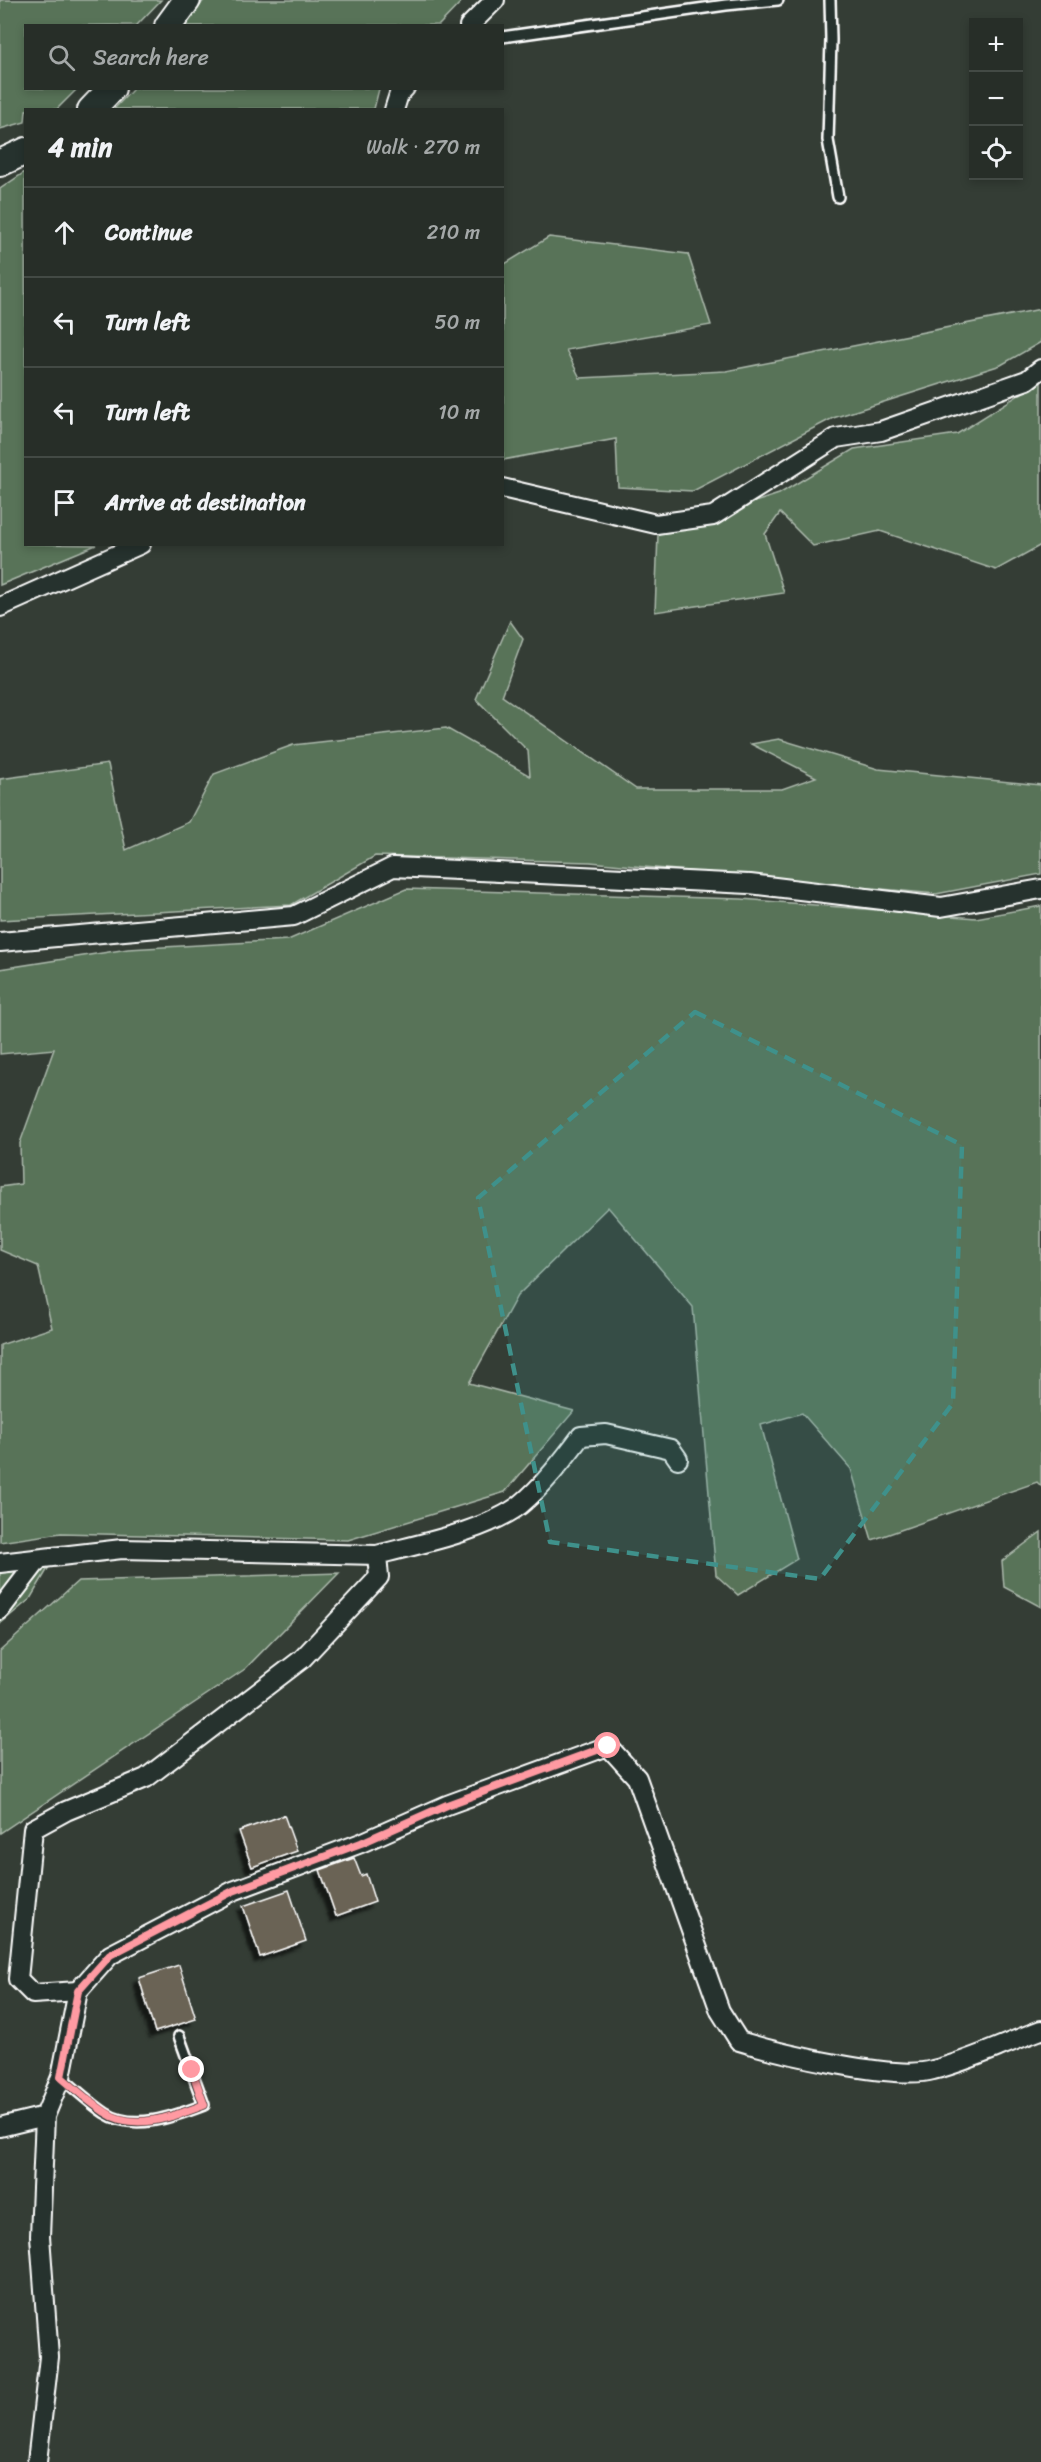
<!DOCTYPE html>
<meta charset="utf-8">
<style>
:root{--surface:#272e28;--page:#333a34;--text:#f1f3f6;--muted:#a4a8a8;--line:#434a45}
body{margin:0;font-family:Sriracha,sans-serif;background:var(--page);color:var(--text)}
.controls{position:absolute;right:18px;top:18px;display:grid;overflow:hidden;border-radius:0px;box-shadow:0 3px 9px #0003}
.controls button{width:54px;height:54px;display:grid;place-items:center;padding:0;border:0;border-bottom:2px solid var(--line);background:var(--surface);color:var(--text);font:30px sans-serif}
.stop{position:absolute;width:18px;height:18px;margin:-14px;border:4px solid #ff9aa2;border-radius:50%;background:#fff}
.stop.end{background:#ff9aa2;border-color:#fff;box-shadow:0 2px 6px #0008}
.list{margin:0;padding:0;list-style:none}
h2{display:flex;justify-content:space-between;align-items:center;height:78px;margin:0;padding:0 24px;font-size:26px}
h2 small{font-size:20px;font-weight:400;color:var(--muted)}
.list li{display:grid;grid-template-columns:39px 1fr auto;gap:18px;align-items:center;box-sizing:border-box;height:90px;padding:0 24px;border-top:2px solid var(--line)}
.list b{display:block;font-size:22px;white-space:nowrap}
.list em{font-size:20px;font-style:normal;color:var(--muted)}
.icon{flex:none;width:33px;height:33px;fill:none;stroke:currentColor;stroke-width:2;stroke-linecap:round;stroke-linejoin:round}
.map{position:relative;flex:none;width:1041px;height:2462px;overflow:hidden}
.search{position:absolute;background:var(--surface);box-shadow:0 3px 9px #0003;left:24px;top:24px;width:480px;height:66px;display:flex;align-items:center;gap:15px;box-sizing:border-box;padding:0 21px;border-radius:0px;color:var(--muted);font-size:22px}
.panel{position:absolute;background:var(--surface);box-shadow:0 3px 9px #0003;left:24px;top:108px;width:480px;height:438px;border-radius:0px}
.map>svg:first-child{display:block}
.green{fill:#587359;stroke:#acb9ac;stroke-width:1.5}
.building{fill:#6b6354;stroke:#fff;stroke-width:1.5;filter:url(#shadow)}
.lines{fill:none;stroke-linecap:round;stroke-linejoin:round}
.lane-casing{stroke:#fff;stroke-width:14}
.street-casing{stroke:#fff;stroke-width:22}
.secondary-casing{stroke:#fff;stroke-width:30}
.lane{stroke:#26332d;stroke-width:9}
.street{stroke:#26332d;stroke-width:18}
.secondary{stroke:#26332d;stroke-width:26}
.route{stroke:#ff9aa2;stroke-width:8}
.marked{fill:#3f918b;fill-opacity:0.2;stroke:#3f918b;stroke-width:4.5;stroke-dasharray:12 8;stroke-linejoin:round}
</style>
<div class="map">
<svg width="1041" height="2462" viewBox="0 0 1041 2462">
<defs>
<filter id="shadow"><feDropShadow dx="-5.5" dy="5.5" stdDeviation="1.5" flood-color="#0009"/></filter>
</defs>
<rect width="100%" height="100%" fill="#343d35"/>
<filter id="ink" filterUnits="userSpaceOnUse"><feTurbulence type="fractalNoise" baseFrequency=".0167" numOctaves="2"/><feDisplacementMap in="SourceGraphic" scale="12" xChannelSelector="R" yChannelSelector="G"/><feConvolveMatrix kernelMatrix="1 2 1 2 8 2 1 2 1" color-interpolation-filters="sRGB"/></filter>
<g filter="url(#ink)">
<g class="green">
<path d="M0,0H161L137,25L26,26V88L77,89L57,109L26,110L25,122L0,129Z"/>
<path d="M204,0H463L439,25L184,26Z"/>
<path d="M134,88H379V89L374,109H114Z"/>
<path d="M25,172L26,544L96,545L0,585V189Z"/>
<path d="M549,237L688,254L711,325L566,350L580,378L726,371L1041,309V342L1001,365L833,418L693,491L618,487L616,439L503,460V265Z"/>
<path d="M1041,381V545L996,570L880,531L813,546L780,513L765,534L784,593L655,612L658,534L779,494L854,449L957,434Z"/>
<path d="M510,621L523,639L502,696L636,789H782L816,777L751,744L779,739L878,769L1041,785V874L936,894L590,862L375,856L291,905L0,920V779L108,764L126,850L189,822L214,774L293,745L446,728L530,776L528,751L476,699Z"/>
<path d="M406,889L741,899L976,918L1041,906V1486L1037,1482L872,1540L851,1469L802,1413L761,1425L797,1559L738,1595L716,1575L693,1307L608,1207L517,1296L469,1383L574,1411L505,1492L348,1540L61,1533L0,1542V1345L52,1328L38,1266L0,1250V1187L21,1184L20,1143L54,1049L0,1054V969L128,949L288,940Z"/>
<path d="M1041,1532V1607L1004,1587L1002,1561Z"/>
<path d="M53,1560L30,1599L0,1624V1567Z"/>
<path d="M339,1573L245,1669L0,1833V1651L78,1581Z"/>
</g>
<g class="building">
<path d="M284,1815L297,1851L252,1867L239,1831Z"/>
<path d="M354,1858L361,1876L366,1874L375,1902L336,1916L320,1870Z"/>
<path d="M289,1890L306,1941L260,1957L243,1906Z"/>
<path d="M179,1965L196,2019L155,2032L139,1978Z"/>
</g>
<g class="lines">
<defs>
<g id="lane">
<path d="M830,0L831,40L828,140L838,197"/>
<path d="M502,37L726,5L778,0"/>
<path d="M61,2077C75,2089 89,2102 105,2113C134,2132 175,2116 204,2105L179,2036"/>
</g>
<g id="street">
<path d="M469,26L495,0"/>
<path d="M394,110L399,94L405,88"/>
<path d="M502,488L656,524L713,516L836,438L881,431L1027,380L1041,369"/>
<path d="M0,607L141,544"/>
<path d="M0,942L294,916L393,867L750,884L941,907L1041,889"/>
<path d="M0,1563L122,1549L377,1555"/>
<path d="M0,1610L39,1559"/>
<path d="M78,1991L33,1994L18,1979L33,1829L66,1811L146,1778L302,1659L379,1577L377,1555C418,1544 486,1531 520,1505C543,1486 563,1460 581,1436L606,1434L671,1449L678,1459"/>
<path d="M0,2127L45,2116"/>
<path d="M37,2462L49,2357L40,2236L45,2116L61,2077L78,1991L110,1955L233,1891L361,1843L447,1805L608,1746L637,1778L720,2011L739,2041C779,2053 896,2081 933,2070C970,2061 1006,2043 1041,2030"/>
</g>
<g id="secondary">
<path d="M168,26L187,0"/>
<path d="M91,110L112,88"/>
<path d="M0,163L26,151"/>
</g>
</defs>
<use href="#lane" class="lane-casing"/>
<use href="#street" class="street-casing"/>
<use href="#secondary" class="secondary-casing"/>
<use href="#lane" class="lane"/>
<use href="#street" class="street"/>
<use href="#secondary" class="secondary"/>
</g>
</g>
<g class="lines" filter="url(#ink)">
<path class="route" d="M192,2070L204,2105C175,2116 134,2132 105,2112C89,2102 75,2089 61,2077L78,1991L110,1955L233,1891L361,1843L447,1805L608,1746"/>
</g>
<path class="marked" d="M695,1012L962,1145L953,1403L820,1579L550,1542L478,1198Z"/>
</svg>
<div class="controls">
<button>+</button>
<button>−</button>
<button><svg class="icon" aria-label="locate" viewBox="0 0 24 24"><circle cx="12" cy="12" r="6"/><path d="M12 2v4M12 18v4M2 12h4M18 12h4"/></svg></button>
</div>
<div class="stop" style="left:608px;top:1746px"></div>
<div class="stop end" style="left:192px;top:2070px"></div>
<div class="search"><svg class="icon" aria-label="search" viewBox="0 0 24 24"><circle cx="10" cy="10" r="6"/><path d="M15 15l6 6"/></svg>Search here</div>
<section class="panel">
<h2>4 min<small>Walk · 270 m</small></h2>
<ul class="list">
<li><svg class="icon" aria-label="ahead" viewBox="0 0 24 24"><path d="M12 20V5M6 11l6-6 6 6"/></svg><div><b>Continue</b></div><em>210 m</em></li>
<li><svg class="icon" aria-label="left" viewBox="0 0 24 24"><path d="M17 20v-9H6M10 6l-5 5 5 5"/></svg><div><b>Turn left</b></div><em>50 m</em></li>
<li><svg class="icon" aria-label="left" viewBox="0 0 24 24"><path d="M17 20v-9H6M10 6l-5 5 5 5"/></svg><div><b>Turn left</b></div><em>10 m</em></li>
<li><svg class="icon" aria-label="arrive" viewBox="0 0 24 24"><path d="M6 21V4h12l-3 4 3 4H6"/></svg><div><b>Arrive at destination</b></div></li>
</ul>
</section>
</div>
